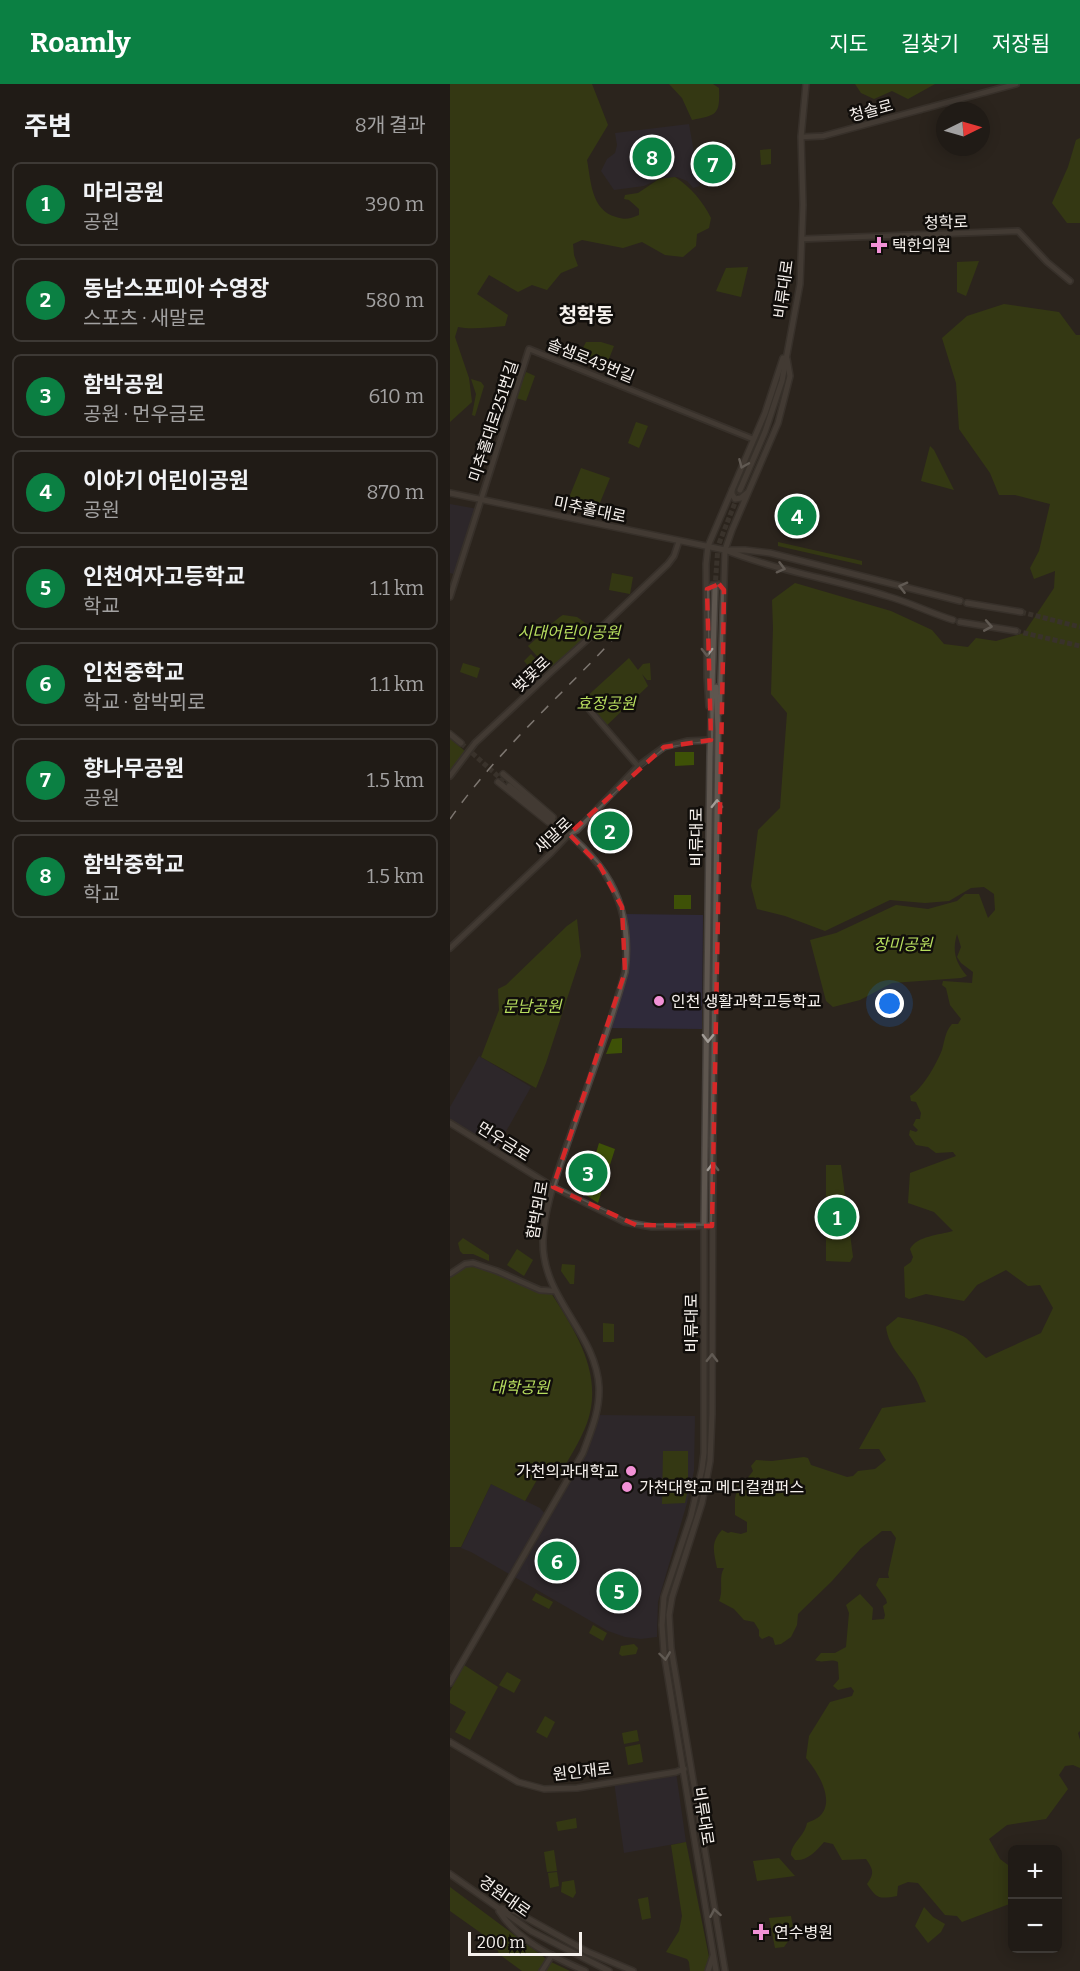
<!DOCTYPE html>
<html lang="ko">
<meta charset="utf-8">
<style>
:root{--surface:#201b16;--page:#28241f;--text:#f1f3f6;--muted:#a2a1a1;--line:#3d3935;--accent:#0b8043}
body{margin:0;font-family:Bitter,"Noto Sans KR",serif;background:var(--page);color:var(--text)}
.controls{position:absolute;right:18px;bottom:18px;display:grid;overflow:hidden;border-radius:9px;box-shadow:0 3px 15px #0003}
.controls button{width:54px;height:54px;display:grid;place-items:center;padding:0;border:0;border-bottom:2px solid var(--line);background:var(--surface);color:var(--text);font:30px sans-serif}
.compass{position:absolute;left:486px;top:18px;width:54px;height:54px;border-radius:50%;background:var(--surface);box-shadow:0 3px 15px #0003;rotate:85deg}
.scale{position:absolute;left:18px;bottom:15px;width:114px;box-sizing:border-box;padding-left:6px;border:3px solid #f6f1ed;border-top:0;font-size:16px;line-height:21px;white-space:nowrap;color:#f6f1ed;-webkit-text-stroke:4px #110e0b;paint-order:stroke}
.you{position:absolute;left:440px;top:920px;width:21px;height:21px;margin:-15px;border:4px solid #fff;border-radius:50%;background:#1a73e8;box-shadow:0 0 0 9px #1a73e833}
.badge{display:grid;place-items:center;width:39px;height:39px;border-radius:50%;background:var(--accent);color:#fff;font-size:20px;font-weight:700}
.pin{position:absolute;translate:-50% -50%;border:3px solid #fff;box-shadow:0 2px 6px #0006}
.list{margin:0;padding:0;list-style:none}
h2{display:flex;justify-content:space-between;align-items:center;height:78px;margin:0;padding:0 24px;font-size:26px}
h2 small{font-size:20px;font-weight:400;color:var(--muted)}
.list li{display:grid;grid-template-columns:39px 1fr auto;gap:18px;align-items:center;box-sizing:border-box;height:84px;margin:0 12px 12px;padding:0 12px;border:2px solid var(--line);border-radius:9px}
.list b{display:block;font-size:22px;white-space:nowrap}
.list p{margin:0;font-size:20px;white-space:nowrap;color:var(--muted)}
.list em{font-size:20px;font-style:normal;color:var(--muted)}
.map{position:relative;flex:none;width:630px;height:1887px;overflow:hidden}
header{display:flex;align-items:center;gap:36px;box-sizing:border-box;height:84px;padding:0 30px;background:var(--accent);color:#fff}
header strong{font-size:28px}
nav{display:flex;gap:33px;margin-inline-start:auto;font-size:21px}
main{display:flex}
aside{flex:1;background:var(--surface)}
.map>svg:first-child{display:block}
.education{fill:#2f2a3a}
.green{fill:#3e5107}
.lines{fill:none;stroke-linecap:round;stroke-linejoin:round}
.secondary-tunnel{stroke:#49433c;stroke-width:5;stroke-dasharray:5 2.5;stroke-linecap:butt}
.tertiary-casing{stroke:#453f3a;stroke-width:8}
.secondary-casing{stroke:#453f3a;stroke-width:8}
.tertiary{stroke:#5e564f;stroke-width:4.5}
.secondary{stroke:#5e564f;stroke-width:5}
.rail{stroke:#e0dad6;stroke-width:1.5;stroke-dasharray:10 10;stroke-linecap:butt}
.oneway{stroke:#a29c96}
.marked{fill:none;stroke:#d62828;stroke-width:4.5;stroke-dasharray:12 8;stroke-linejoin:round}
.poi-dot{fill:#f291d6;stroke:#110e0b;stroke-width:2}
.labels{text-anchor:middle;stroke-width:5;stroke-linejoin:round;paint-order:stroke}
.street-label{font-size:16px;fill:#f6f1ed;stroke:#110e0b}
.poi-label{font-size:16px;fill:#f6f1ed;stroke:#110e0b;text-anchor:start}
.park-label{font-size:16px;font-style:italic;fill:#b7dd5e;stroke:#110e0b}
.quarter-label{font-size:20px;font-weight:bold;fill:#f6f1ed;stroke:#110e0b}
</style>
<header>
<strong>Roamly</strong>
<nav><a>지도</a><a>길찾기</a><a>저장됨</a></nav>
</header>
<main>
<aside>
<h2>주변<small>8개 결과</small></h2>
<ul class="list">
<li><span class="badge">1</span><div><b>마리공원</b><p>공원</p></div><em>390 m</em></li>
<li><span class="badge">2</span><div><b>동남스포피아 수영장</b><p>스포츠 · 새말로</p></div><em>580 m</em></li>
<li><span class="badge">3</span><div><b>함박공원</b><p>공원 · 먼우금로</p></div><em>610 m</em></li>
<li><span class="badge">4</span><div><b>이야기 어린이공원</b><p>공원</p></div><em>870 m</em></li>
<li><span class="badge">5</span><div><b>인천여자고등학교</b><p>학교</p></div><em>1.1 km</em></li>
<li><span class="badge">6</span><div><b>인천중학교</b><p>학교 · 함박뫼로</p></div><em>1.1 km</em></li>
<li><span class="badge">7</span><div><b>향나무공원</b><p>공원</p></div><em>1.5 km</em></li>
<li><span class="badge">8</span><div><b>함박중학교</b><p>학교</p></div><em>1.5 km</em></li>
</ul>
</aside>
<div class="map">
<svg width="630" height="1887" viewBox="0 0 630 1887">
<rect width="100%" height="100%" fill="#2b241d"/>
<g class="education">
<path d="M239,40L250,102L243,104L237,97L227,93L209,95L194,102L164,106L151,87L157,75L165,69L167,61L165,49Z"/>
<path d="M0,420L28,425L7,491L0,489Z"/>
<path d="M173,830L253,831L252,945L157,944L175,888Z"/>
<path d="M29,972L81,1003L45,1067L0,1039V1023Z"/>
<path d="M146,1331L245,1332L244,1387L237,1419L208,1518L207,1553L191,1555L175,1553L158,1547L21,1468L11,1464L41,1400L90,1424L97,1432L133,1369Z"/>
<path d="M226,1688L236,1758L174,1769L164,1698Z"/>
</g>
<g class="green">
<path d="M0,0H142L158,41L137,76C141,97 141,126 166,133C175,136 180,135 189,131V125L179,116L174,115L175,111L188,109L209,95L225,93C241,103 253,118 261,134L259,144L247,150L246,162L233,173L215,171L192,158L173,164L132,156L123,160L124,171L128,182L111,189L97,206L82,201L68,208L39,191L27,210L58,231L55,242C39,243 22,246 8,243L5,253L19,294L22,318L0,338Z"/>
<path d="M219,0H263L269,4C270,31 267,31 242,36L232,14Z"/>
<path d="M405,0H485L458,15L442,7L424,15L411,9Z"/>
<path d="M630,54V139H617L602,119L618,83L626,56Z"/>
<path d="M273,63L277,77L287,88L249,93L244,69Z"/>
<path d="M321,65V80L311,81L310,66Z"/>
<path d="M529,177L516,212L507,208V178Z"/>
<path d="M298,183L291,213L266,207L276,184Z"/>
<path d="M554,220L609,228L626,251H630V1647L628,1649L630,1656V1684L623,1681L615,1682L609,1691L618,1705L596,1735L557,1741L539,1755L550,1775L562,1784V1819L512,1838L507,1832L495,1831L468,1799L458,1798L448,1802L447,1812C429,1815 427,1815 417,1800C425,1789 423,1785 416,1775L392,1776L383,1760L374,1758C366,1767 358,1777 345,1776L341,1771C341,1759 355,1752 357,1739C361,1737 367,1735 370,1732C386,1716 367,1687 356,1674L359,1652L380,1618L402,1612L404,1607L401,1603L388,1606L383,1602L389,1595L388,1578C380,1574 373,1580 365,1576L371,1569H385L396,1563L399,1529L396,1521L410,1510L423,1524L422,1536L434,1535L435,1531L433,1522L437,1519L436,1515L426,1501L429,1494H439L438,1490L446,1454L441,1447H432L411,1464L382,1497L348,1530L347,1541L341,1553L331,1560L325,1561L323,1554L319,1552L312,1555L309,1552V1546L304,1538L294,1536L284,1525L269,1517C274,1506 268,1494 274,1484H267C264,1468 260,1459 272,1446L278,1449L281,1448L291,1450L297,1448V1438L285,1431V1414L288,1402L293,1400L303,1387L301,1382L306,1376L322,1377L354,1373L358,1374L361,1381L397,1393L403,1392L408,1387L425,1385L436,1376L429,1365H409L432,1324L476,1318C472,1310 469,1299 464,1292C453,1274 439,1265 436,1243L448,1233C465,1236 503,1245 516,1254C523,1260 529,1268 536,1274L591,1249L603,1224L590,1201L578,1202L556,1186L527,1201L514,1217L476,1210L459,1215L455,1213L454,1183L461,1178L463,1173L460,1165C467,1152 489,1151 503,1147L484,1128L458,1119L460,1089L506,1072L503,1068L486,1069L478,1063L466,1061L459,1051L460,1046L466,1048L468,1046L463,1041L466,1035H470L471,1029L466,1018L461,1017L460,1012C472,1006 487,979 492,966C495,956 495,948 502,940H508L511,935L500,921L496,904L492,901L493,897L522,899L523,888L511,879L507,873L511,863L507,850C502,867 505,878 517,892L511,894L442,899L410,916L383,923L376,917L360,856L386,849L446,821L478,825L507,817L515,810H529L538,834L545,826L544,810L534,803L521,804L499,817L475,819L440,816L375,847L335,832L307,825L301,802L308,746L330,724L337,629L321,610L323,544L322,516L345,499L441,527L482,546L494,560L518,563L526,554L546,557L574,549L604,504L605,487L584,495L580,484L589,467L600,420L565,411H549L540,389L509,345L506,299L492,254L517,232Z"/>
<path d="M136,258H151L164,262L155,285L128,274Z"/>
<path d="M76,288L85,292L76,317L66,314Z"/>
<path d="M21,295L31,298L34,302L25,332L22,331L26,310Z"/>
<path d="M186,338L198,342L189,364L178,359Z"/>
<path d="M480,362L484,366L504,406L471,397Z"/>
<path d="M131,384L160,394L149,421L118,416Z"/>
<path d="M340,417L362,420L356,448L330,443Z"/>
<path d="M328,458L412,477V481L328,462Z"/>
<path d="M162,489L183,493L180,510L159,506Z"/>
<path d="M113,531L127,533L147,547L101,588L78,562C87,555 106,534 113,531Z"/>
<path d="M81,570L96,586L88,593L74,577Z"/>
<path d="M179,574L188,586L193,580L200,579L201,596H197L192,590L198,602L154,644L132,617Z"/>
<path d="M13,579L30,584L27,594L10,588Z"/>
<path d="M0,654L16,668L0,692Z"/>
<path d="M225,668H244V681L225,682Z"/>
<rect x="224" y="811" width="17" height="14"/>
<path d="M127,835L131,872L96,979L86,1004L31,973L49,926L48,905L56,901L117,842Z"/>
<path d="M172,954V969L156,970L162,955Z"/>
<path d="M149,1059L165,1065L148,1119L133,1109L135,1099L129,1097L126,1105L118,1100L117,1092L121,1080L141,1086Z"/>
<path d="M376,1081H391L403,1173L400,1178L376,1177Z"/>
<path d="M13,1154L39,1171V1177L23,1170H13L10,1167L8,1159Z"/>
<path d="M67,1165L83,1176L74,1192L57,1181Z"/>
<path d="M112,1180L125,1181L124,1200H120L111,1187Z"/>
<path d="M16,1182C46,1180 71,1208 101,1209C126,1248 154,1291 137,1339C130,1358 118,1376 108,1393L93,1385L75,1417L41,1400L11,1463H0V1192Z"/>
<path d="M153,1239L164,1240V1258H153Z"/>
<path d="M213,1367H238V1405L235,1419L212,1420Z"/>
<path d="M86,1509L103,1518L99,1525L82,1516Z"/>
<path d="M143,1541L157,1549L153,1557L139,1549Z"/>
<path d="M184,1560L188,1564L186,1570L172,1572L169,1570L171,1562Z"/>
<path d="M14,1581L48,1603L20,1656L5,1648L16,1628L0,1619V1607Z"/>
<path d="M57,1588L71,1596L64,1609L49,1601Z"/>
<path d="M95,1632L105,1638L97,1654L86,1648Z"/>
<path d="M187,1646L189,1657L174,1660L172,1649Z"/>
<path d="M190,1660L193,1678L178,1681L175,1663Z"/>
<path d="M126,1734L127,1744L108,1747L106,1738Z"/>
<path d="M236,1758L259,1873L258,1887H240L239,1878L237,1875L216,1868L229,1847L232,1832L221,1761Z"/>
<path d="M104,1766L107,1787L97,1788L94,1768Z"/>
<path d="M329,1774L345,1792L307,1797L303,1777Z"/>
<path d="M107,1788L109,1802L100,1804L98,1789Z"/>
<path d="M124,1796L126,1809L123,1814L111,1808L112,1798Z"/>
<path d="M0,1803L99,1877L120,1887H72L49,1870L45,1859L0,1827Z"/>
<path d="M198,1813L201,1834L192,1836L188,1815Z"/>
<path d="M474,1823L483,1833L495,1840L491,1848L478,1859L465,1842Z"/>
<path d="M341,1832L344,1849L334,1863L325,1864L319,1834Z"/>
</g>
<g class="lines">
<g class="secondary-tunnel">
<path d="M265,504L268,462L290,406"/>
<path d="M571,528L630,543"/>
<path d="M566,547L630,562"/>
<path d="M11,659L59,702"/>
</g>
<defs>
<g id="tertiary">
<path d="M351,53L373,52L566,0"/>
<path d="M352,155L568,147L597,178L620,197"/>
<path d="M0,513L79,265L303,355"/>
<path d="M132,617L188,682"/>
<path d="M0,692L25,659L101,588L157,538L218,480L224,472L229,457"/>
<path d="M0,864L101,769L119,750L127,746L188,682L214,663L237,657L260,656"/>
<path d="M0,1190L15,1180L23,1179L47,1187L90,1206L104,1207"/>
<path d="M92,1887L102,1871"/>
</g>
<g id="secondary">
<path d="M282,406V410L285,415L291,414L297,409"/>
<path d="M290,406L315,348L332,297L350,200L353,121L351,53L356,0"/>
<path d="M0,409L275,466C328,487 383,495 437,512C459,518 480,529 503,536"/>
<path d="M280,466H295L320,469L510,517"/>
<path d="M265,504L260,671L254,1142V1369L252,1385L241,1432L214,1513L212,1541L214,1569L266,1887"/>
<path d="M257,505L262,501L269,500L273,504"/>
<path d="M517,519L571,528"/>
<path d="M510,538L566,547"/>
<path d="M266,603L268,646L263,1054L262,1330L260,1377L252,1419L222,1513L219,1531L221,1564L275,1887"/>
<path d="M259,622L257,593L256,480L258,462L315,329L333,274"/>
<path d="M270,628L275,466L282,446L328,339L340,292L337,275"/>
<path d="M0,650L11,659"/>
<path d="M53,690L103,733"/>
<path d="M48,698L98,738"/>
<path d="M0,1039L103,1103L174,1138L202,1143L262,1142"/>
<path d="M0,1599L133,1369C141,1347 150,1327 149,1303C146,1248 92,1215 93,1157C94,1121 109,1085 120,1052C139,997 160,943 175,888C187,789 126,757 59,702"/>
<path d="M0,1658L68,1698L94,1705L127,1704L226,1688L234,1685"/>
<path d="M0,1790L81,1847L159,1887"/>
<path d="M51,1824L66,1828L138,1868L183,1887"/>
<path d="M49,1827C68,1857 103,1873 135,1887"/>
<path d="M258,1887L263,1872"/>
</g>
</defs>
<use href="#tertiary" class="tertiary-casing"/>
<use href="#secondary" class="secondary-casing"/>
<use href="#tertiary" class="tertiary"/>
<use href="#secondary" class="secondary"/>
<path class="rail" d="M0,735C48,666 112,611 169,549"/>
</g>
<defs><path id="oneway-chevron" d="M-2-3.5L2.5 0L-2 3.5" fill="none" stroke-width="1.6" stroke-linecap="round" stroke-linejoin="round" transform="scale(1.5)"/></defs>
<g class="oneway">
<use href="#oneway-chevron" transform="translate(293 380) rotate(113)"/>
<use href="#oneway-chevron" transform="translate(331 484) rotate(15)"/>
<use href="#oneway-chevron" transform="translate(453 503) rotate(-166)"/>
<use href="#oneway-chevron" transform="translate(538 542) rotate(10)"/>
<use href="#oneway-chevron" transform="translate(257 568) rotate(90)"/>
<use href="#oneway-chevron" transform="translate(267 720) rotate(-89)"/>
<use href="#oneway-chevron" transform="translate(258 954) rotate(91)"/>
<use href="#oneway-chevron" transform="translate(263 1083) rotate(-90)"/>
<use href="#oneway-chevron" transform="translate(262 1274) rotate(-89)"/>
<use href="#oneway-chevron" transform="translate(215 1572) rotate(82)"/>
<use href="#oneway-chevron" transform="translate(265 1829) rotate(-100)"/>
</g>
<path d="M0 0H630V1887H0ZM269,500L274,506L273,570L262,1142L186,1141L103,1103L175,888L172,823L150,782L119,750L214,663L261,656L257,505Z" fill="#2b241d" fill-opacity=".55" fill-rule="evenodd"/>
<path class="marked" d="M269,500L274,506L273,570L262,1142L186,1141L103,1103L175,888L172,823L150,782L119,750L214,663L261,656L257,505Z"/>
<g class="poi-dot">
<path d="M426 152h6v6h6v6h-6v6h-6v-6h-6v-6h6z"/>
<circle cx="209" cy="917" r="6"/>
<circle cx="181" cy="1387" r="6"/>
<circle cx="177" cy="1403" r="6"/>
<path d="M308 1839h6v6h6v6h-6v6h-6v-6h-6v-6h6z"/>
</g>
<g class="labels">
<g class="street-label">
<text transform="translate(421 26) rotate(-15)" y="6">청솔로</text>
<text transform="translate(496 138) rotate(-2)" y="6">청학로</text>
<text transform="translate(333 205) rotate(-82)" y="6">비류대로</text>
<text transform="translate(141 276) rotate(22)" y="6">솔샘로43번길</text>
<text transform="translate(43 337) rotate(-72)" y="6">미추홀대로251번길</text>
<text transform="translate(140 425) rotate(12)" y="6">미추홀대로</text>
<text transform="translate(81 590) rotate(-43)" y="6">벚꽃로</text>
<text transform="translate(103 751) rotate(-43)" y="6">새말로</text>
<text transform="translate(246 753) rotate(-90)" y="6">비류대로</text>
<text transform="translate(54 1057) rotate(32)" y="6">먼우금로</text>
<text transform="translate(87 1126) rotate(-80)" y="6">함박뫼로</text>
<text transform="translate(241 1239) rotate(-90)" y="6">비류대로</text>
<text transform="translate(132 1687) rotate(-6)" y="6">원인재로</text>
<text transform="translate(254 1732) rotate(81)" y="6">비류대로</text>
<text transform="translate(55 1812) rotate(35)" y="6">경원대로</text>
</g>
<g class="poi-label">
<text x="442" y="167">택한의원</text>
<text x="221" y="923">인천 생활과학고등학교</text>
<text x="169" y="1393" text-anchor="end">가천의과대학교</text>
<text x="189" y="1409">가천대학교 메디컬캠퍼스</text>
<text x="324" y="1854">연수병원</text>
</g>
<g class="park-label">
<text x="119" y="554">시대어린이공원</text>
<text x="156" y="625">효정공원</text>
<text x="453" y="866">장미공원</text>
<text x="82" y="928">문남공원</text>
<text x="70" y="1309">대학공원</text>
</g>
<g class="quarter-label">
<text x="136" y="238">청학동</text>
</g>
</g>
</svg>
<div class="controls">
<button>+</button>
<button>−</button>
</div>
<svg class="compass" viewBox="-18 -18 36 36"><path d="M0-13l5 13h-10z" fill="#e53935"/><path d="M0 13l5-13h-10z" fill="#a2a1a1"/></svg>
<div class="scale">200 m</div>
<div class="you"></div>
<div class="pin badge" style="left:387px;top:1133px">1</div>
<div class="pin badge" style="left:160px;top:747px">2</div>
<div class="pin badge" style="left:138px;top:1089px">3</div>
<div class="pin badge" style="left:347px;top:432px">4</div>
<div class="pin badge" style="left:169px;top:1507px">5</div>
<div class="pin badge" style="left:107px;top:1477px">6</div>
<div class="pin badge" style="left:263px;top:80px">7</div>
<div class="pin badge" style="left:202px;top:73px">8</div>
</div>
</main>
